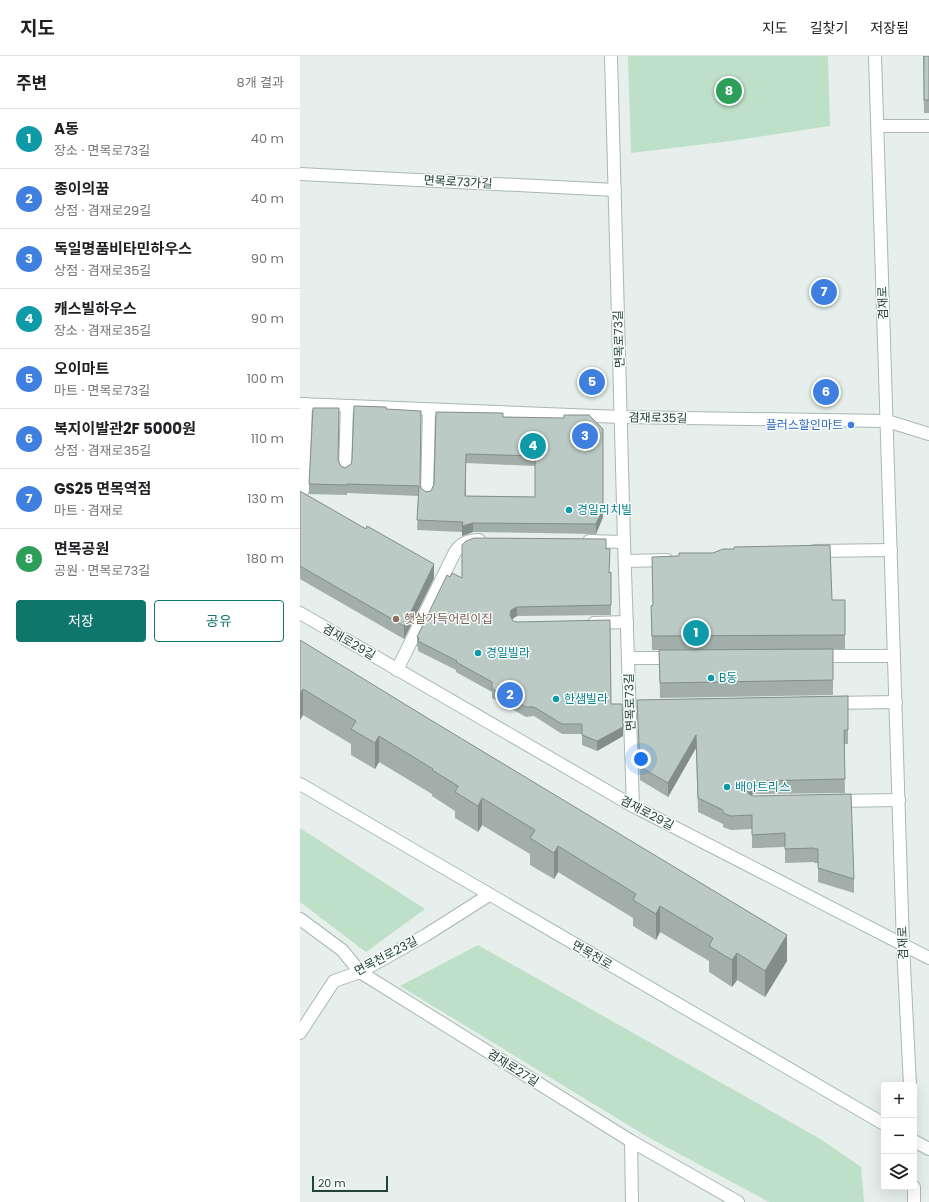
<!DOCTYPE html>
<html lang="ko">
<meta charset="utf-8">
<style>
:root{--surface:#fff;--page:#f2f2f2;--text:#202124;--muted:#757577;--line:#e0e0e0;--accent:#0f766e}
body{margin:0;font-family:Poppins,"Noto Sans KR",sans-serif;background:var(--page);color:var(--text)}
.controls{position:absolute;right:12px;bottom:12px;display:grid;overflow:hidden;border-radius:4px;box-shadow:0 4px 16px #0002}
.controls button{width:36px;height:36px;display:grid;place-items:center;padding:0;border:0;border-bottom:1px solid var(--line);background:var(--surface);color:var(--text);font:20px sans-serif}
.scale{position:absolute;left:12px;bottom:10px;width:76px;box-sizing:border-box;padding-left:4px;border:2px solid #24423a;border-top:0;font-size:11px;line-height:14px;white-space:nowrap;color:#24423a;-webkit-text-stroke:3px #f7fbf9;paint-order:stroke}
.you{position:absolute;left:341px;top:703px;width:14px;height:14px;margin:-10px;border:3px solid #fff;border-radius:50%;background:#1a73e8;box-shadow:0 0 0 6px #1a73e833}
.badge{display:grid;place-items:center;width:26px;height:26px;border-radius:50%;background:var(--accent);color:#fff;font-size:13px;font-weight:700}
.pin{position:absolute;translate:-50% -50%;border:2px solid #fff;box-shadow:0 1px 4px #0006}
.list{margin:0;padding:0;list-style:none}
h2{display:flex;justify-content:space-between;align-items:center;height:52px;margin:0;padding:0 16px;font-size:17px}
h2 small{font-size:13px;font-weight:400;color:var(--muted)}
.list li{display:grid;grid-template-columns:26px 1fr auto;gap:12px;align-items:center;box-sizing:border-box;height:60px;padding:0 16px;border-top:1px solid var(--line)}
.list b{display:block;font-size:15px;white-space:nowrap}
.list p{margin:0;font-size:13px;white-space:nowrap;color:var(--muted)}
.list em{font-size:13px;font-style:normal;color:var(--muted)}
.actions{display:flex;gap:8px;padding:12px 16px}
.actions a{flex:1;padding:9px 0;border:1px solid var(--accent);border-radius:4px;text-align:center;font-size:14px;color:var(--accent)}
.actions .main{background:var(--accent);color:#fff}
.icon{flex:none;width:22px;height:22px;fill:none;stroke:currentColor;stroke-width:2;stroke-linecap:round;stroke-linejoin:round}
.map{position:relative;flex:none;width:629px;height:1146px;overflow:hidden}
header{display:flex;align-items:center;gap:24px;box-sizing:border-box;height:56px;padding:0 20px;background:var(--surface);border-bottom:1px solid var(--line)}
header strong{font-size:19px}
nav{display:flex;gap:22px;margin-inline-start:auto;font-size:14px}
main{display:flex}
aside{flex:1;background:var(--surface)}
.map>svg:first-child{display:block}
.green{fill:#bfe0c8}
.lines{fill:none;stroke-linecap:round;stroke-linejoin:round}
.service-casing{stroke:#a8b8b2;stroke-width:14}
.minor-casing{stroke:#a8b8b2;stroke-width:14}
.secondary-casing{stroke:#a4bbb3;stroke-width:14}
.service{stroke:#fff;stroke-width:12}
.minor{stroke:#fff;stroke-width:12}
.secondary{stroke:#fff;stroke-width:12}
.wall{fill:#a1aea9;fill-rule:evenodd}
.shaded-wall{fill:#838d89}
.building{fill:#bbcac4;stroke:#838d89;fill-rule:evenodd}
.shop-dot{fill:#3f7fe0;stroke:#f7fbf9;stroke-width:1.5}
.culture-dot{fill:#0f9aa8;stroke:#f7fbf9;stroke-width:1.5}
.education-dot{fill:#8d6e63;stroke:#f7fbf9;stroke-width:1.5}
.labels{text-anchor:middle;stroke-width:3;stroke-linejoin:round;paint-order:stroke}
.street-label{font-size:12px;fill:#24423a;stroke:#f7fbf9}
.shop-label{font-size:12px;fill:#366cbe;stroke:#f7fbf9;text-anchor:end}
.culture-label{font-size:12px;fill:#0d838f;stroke:#f7fbf9;text-anchor:start}
.education-label{font-size:12px;fill:#785e54;stroke:#f7fbf9;text-anchor:start}
</style>
<header>
<strong>지도</strong>
<nav><a>지도</a><a>길찾기</a><a>저장됨</a></nav>
</header>
<main>
<aside>
<h2>주변<small>8개 결과</small></h2>
<ul class="list">
<li><span class="badge" style="background:#0f9aa8">1</span><div><b>A동</b><p>장소 · 면목로73길</p></div><em>40 m</em></li>
<li><span class="badge" style="background:#3f7fe0">2</span><div><b>종이의꿈</b><p>상점 · 겸재로29길</p></div><em>40 m</em></li>
<li><span class="badge" style="background:#3f7fe0">3</span><div><b>독일명품비타민하우스</b><p>상점 · 겸재로35길</p></div><em>90 m</em></li>
<li><span class="badge" style="background:#0f9aa8">4</span><div><b>캐스빌하우스</b><p>장소 · 겸재로35길</p></div><em>90 m</em></li>
<li><span class="badge" style="background:#3f7fe0">5</span><div><b>오이마트</b><p>마트 · 면목로73길</p></div><em>100 m</em></li>
<li><span class="badge" style="background:#3f7fe0">6</span><div><b>복지이발관2F 5000원</b><p>상점 · 겸재로35길</p></div><em>110 m</em></li>
<li><span class="badge" style="background:#3f7fe0">7</span><div><b>GS25 면목역점</b><p>마트 · 겸재로</p></div><em>130 m</em></li>
<li><span class="badge" style="background:#2e9e5b">8</span><div><b>면목공원</b><p>공원 · 면목로73길</p></div><em>180 m</em></li>
</ul>
<div class="actions"><a class="main">저장</a><a>공유</a></div>
</aside>
<div class="map">
<svg width="629" height="1146" viewBox="0 0 629 1146">
<rect width="100%" height="100%" fill="#e6efeb"/>
<g class="green">
<path d="M328,0H528L530,70L431,85L331,97Z"/>
<path d="M0,772L125,853L66,896L0,846Z"/>
<path d="M178,889L522,1084L561,1111L564,1146H469L346,1080L100,930Z"/>
</g>
<g class="lines">
<defs>
<g id="service">
<path d="M45,414L47,350"/>
<path d="M3,434L6,348"/>
<path d="M127,438L129,354"/>
<path d="M515,495L591,494"/>
<path d="M325,505L367,504"/>
<path d="M294,567L327,566"/>
<path d="M517,600H594"/>
<path d="M328,602H375"/>
<path d="M533,647L596,646"/>
<path d="M536,745L599,744"/>
</g>
<g id="minor">
<path d="M311,0L324,486L333,750"/>
<path d="M578,70H629"/>
<path d="M0,118L315,134"/>
<path d="M0,348L321,361L587,365L629,378"/>
<path d="M289,485L324,486"/>
<path d="M0,557L333,750L629,902"/>
<path d="M97,614L155,496C160,488 168,484 179,484"/>
<path d="M0,863L42,894L60,916L331,1085L438,1146"/>
<path d="M0,977L34,925L60,916L126,879L189,839"/>
<path d="M331,1085L332,1146"/>
</g>
<g id="secondary">
<path d="M575,0L603,889L610,1029"/>
<path d="M0,728L584,1068"/>
<path d="M614,1085L629,1093"/>
<path d="M614,1131V1146"/>
</g>
</defs>
<use href="#service" class="service-casing"/>
<use href="#minor" class="minor-casing"/>
<use href="#secondary" class="secondary-casing"/>
<use href="#service" class="service"/>
<use href="#minor" class="minor"/>
<use href="#secondary" class="secondary"/>
</g>
<g class="wall">
<path d="M623,0H629V57H624Z"/>
<path d="M86,353L121,432L126,436L131,435L203,361L303,373V461L296,478L173,476L162,480V476L117,474L119,440L47,437V439L9,438V428L39,362L38,405L41,410L45,412L51,408ZM166,407L235,410V441L166,440Z"/>
<path d="M0,435L134,522L104,583L0,523Z"/>
<path d="M306,493L309,517L311,516V559L217,560L212,563L213,565L311,648L323,680L297,695L282,689V678H262L234,660L226,661L192,642V636L156,616V614L118,595V591H117V581L150,521L162,522Z"/>
<path d="M352,501L532,544L545,579V593H533V639L360,642L359,594L513,593L352,594L351,550L353,549Z"/>
<path d="M0,584L487,905L465,941L437,924L432,931L409,916V905L360,876L356,884L333,870V862L258,816L254,823L230,809V798L182,769L178,776L155,762V755L132,740V738L79,706L75,713L51,699V688L3,659L0,664Z"/>
<path d="M548,640V688H544L545,737L453,738L452,739L554,823V837L518,826V807H514V806L485,807V791L452,792V773L431,774L423,771V768L398,756L396,692L368,741L340,724L337,644Z"/>
</g>
<g class="shaded-wall">
<path d="M303,452V461L296,478V468Z"/>
<path d="M173,467V476L162,480V470Z"/>
<path d="M134,508V522L104,583V570Z"/>
<path d="M217,551V560L211,564L210,559L211,554Z"/>
<path d="M3,633V659L0,664V638Z"/>
<path d="M323,671V680L297,695V685Z"/>
<path d="M396,679V692L368,741V727Z"/>
<path d="M79,680V706L75,713V687Z"/>
<path d="M453,725V738L447,742L446,733L447,728Z"/>
<path d="M182,742V769L178,776V750Z"/>
<path d="M258,790V816L254,823V797Z"/>
<path d="M360,850V876L356,884V858Z"/>
<path d="M487,879V905L465,941V915Z"/>
<path d="M437,897V924L432,931V904Z"/>
</g>
<g class="building">
<rect x="624" y="0" width="5" height="44"/>
<path d="M54,350L86,351V353L121,355L120,428L121,432L126,436L131,435L134,428L136,356L203,357V361L264,362V359H289L303,373V452L296,468L173,467L162,470L163,466L117,464L119,430L47,428V429L9,428L13,352H39L38,404L41,410L45,412L51,408L52,404ZM166,398L235,400V441L165,440Z"/>
<path d="M0,435L66,473L67,470L134,508L104,570L0,510Z"/>
<path d="M174,482L306,483V493H310L309,517L311,516V549L217,551L211,554L210,559L213,565L217,566L310,564L311,648H322L323,671L297,685L282,679V668H262L234,651H226L192,633V626L156,606L157,605L118,585L119,582L117,581L147,519L150,521L152,517L162,522V489L166,485Z"/>
<path d="M530,489L532,544H545V579L352,580L351,550L353,549L352,501L379,500V497H413L423,493H434V491Z"/>
<path d="M0,584L129,663L487,879L465,915L437,897L432,904L409,890L413,882L360,850L356,858L333,844L336,838L258,790L254,797L230,782L235,774L182,742L178,750L155,736L158,730L132,714L133,713L79,680L75,687L51,673L56,665L3,633L0,638Z"/>
<path d="M533,593V624L360,627L359,594Z"/>
<path d="M548,640V674H544L545,723L453,725L447,728L446,733L449,738L453,740L551,738L554,823L518,812V793H514V792L485,793V777L452,779V759L431,760L423,757V754L398,742L396,679L368,727L340,711L337,644Z"/>
</g>
<circle class="shop-dot" cx="551" cy="369" r="4"/>
<g class="culture-dot">
<circle cx="269" cy="454" r="4"/>
<circle cx="178" cy="597" r="4"/>
<circle cx="411" cy="622" r="4"/>
<circle cx="256" cy="643" r="4"/>
<circle cx="427" cy="731" r="4"/>
</g>
<circle class="education-dot" cx="96" cy="563" r="4"/>
<g class="labels">
<g class="street-label">
<text transform="translate(158 126) rotate(3)" y="4">면목로73가길</text>
<text transform="translate(583 247) rotate(-92)" y="4">겸재로</text>
<text transform="translate(319 283) rotate(-92)" y="4">면목로73길</text>
<text transform="translate(358 362) rotate(1)" y="4">겸재로35길</text>
<text transform="translate(49 586) rotate(30)" y="4">겸재로29길</text>
<text transform="translate(330 646) rotate(-92)" y="4">면목로73길</text>
<text transform="translate(347 757) rotate(28)" y="4">겸재로29길</text>
<text transform="translate(603 887) rotate(-92)" y="4">겸재로</text>
<text transform="translate(292 899) rotate(30)" y="4">면목천로</text>
<text transform="translate(86 900) rotate(-28)" y="4">면목천로23길</text>
<text transform="translate(213 1012) rotate(32)" y="4">겸재로27길</text>
</g>
<g class="shop-label">
<text x="543" y="373">플러스할인마트</text>
</g>
<g class="culture-label">
<text x="277" y="458">경일리치빌</text>
<text x="186" y="601">경일빌라</text>
<text x="419" y="626">B동</text>
<text x="264" y="647">한샘빌라</text>
<text x="435" y="735">배아트리스</text>
</g>
<g class="education-label">
<text x="104" y="567">햇살가득어린이집</text>
</g>
</g>
</svg>
<div class="controls">
<button>+</button>
<button>−</button>
<button><svg class="icon" aria-label="layers" viewBox="0 0 24 24"><path d="M12 4l9 5-9 5-9-5zM3 14l9 5 9-5"/></svg></button>
</div>
<div class="scale">20 m</div>
<div class="you"></div>
<div class="pin badge" style="left:396px;top:577px;background:#0f9aa8">1</div>
<div class="pin badge" style="left:210px;top:639px;background:#3f7fe0">2</div>
<div class="pin badge" style="left:285px;top:380px;background:#3f7fe0">3</div>
<div class="pin badge" style="left:233px;top:390px;background:#0f9aa8">4</div>
<div class="pin badge" style="left:292px;top:326px;background:#3f7fe0">5</div>
<div class="pin badge" style="left:526px;top:336px;background:#3f7fe0">6</div>
<div class="pin badge" style="left:524px;top:236px;background:#3f7fe0">7</div>
<div class="pin badge" style="left:429px;top:35px;background:#2e9e5b">8</div>
</div>
</main>
